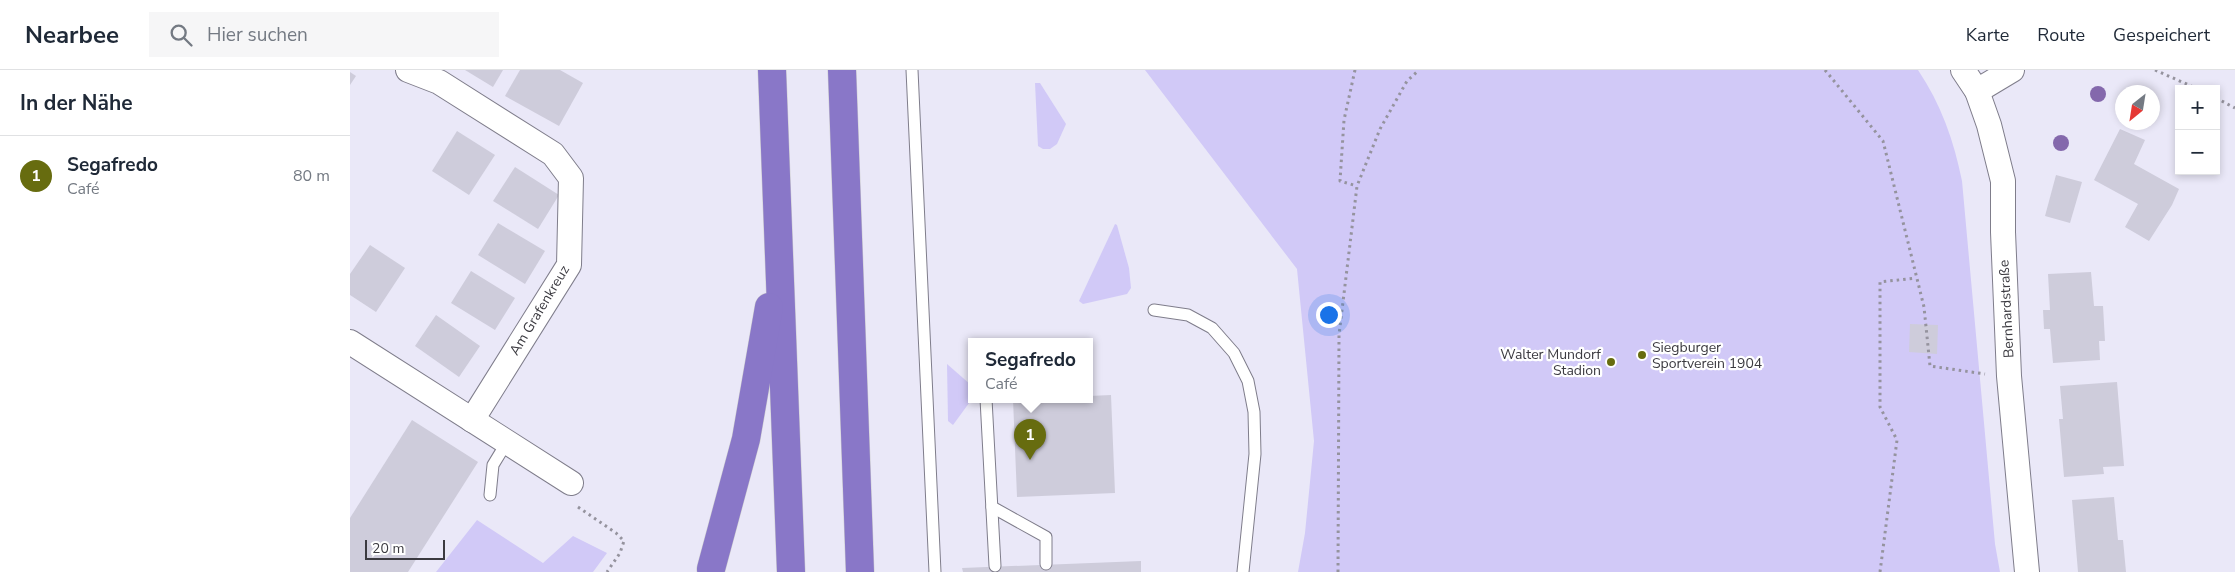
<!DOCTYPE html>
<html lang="de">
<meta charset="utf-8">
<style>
:root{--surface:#fff;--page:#f6f6f7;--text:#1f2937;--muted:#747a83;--line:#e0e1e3;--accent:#676c0f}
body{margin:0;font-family:"Nunito Sans",sans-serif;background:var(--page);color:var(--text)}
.controls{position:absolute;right:15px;top:15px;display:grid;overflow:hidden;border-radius:0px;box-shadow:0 2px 8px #0003}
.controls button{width:45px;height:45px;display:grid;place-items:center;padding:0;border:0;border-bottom:1px solid var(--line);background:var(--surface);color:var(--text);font:25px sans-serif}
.compass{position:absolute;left:1765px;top:15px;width:45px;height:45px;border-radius:50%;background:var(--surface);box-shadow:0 2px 8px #0003;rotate:210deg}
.scale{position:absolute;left:15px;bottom:12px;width:80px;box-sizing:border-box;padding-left:5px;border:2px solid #3b3a40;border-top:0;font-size:14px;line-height:18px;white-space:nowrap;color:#3b3a40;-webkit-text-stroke:4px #fff;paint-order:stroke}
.you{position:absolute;left:978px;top:244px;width:18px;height:18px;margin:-12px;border:4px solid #fff;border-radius:50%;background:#1a73e8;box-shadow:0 0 0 8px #1a73e833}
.badge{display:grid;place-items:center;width:32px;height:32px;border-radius:50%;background:var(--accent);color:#fff;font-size:16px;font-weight:700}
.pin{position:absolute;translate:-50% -41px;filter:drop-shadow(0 1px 2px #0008)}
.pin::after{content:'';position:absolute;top:26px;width:18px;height:15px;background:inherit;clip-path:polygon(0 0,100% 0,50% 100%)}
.popup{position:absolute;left:618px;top:268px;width:125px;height:65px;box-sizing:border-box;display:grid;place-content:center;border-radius:0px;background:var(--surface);filter:drop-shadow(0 1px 4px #0005);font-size:16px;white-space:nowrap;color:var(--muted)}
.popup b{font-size:19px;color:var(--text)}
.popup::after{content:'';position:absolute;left:50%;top:100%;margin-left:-10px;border:10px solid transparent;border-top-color:var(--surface)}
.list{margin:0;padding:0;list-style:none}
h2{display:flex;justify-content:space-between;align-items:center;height:65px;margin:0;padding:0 20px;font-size:21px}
h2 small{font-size:16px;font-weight:400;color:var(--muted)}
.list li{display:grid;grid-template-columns:32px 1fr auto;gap:15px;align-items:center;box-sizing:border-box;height:80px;padding:0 20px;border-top:1px solid var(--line)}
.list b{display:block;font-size:19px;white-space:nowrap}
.list p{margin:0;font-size:16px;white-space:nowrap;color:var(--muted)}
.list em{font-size:16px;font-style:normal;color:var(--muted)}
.icon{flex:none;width:28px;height:28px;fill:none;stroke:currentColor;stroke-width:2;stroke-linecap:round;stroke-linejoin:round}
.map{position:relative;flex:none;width:1885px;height:502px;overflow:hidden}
header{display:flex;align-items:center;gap:30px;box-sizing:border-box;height:70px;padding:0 25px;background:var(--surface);border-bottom:1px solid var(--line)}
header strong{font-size:24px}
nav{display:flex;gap:28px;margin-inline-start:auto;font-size:18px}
.search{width:350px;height:45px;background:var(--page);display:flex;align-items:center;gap:12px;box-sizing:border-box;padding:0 18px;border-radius:0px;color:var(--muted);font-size:19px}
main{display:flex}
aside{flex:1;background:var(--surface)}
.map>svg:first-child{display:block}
.green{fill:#d1c9f7}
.building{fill:#ceccdb}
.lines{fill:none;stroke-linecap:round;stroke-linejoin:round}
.lane-casing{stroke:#7f7d8b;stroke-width:13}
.street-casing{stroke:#7f7d8b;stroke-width:26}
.highway-casing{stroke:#cccccd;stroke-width:29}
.path{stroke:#95939e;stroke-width:3;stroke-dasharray:2.5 4;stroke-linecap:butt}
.lane{stroke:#fff;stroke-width:11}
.street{stroke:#fff;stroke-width:24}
.highway{stroke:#8977c8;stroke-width:28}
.tree{fill:#8468ac}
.poi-dot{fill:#676c0f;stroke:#fff;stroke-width:2}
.labels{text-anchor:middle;stroke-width:4.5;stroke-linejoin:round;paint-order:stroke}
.street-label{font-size:14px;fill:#3b3a40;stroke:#fff}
.poi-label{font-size:14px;fill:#3b3a40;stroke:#fff;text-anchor:start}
</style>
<header>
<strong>Nearbee</strong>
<div class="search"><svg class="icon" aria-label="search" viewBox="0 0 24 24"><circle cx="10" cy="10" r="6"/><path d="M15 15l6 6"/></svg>Hier suchen</div>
<nav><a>Karte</a><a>Route</a><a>Gespeichert</a></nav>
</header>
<main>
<aside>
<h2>In der Nähe<small></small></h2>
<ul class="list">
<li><span class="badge">1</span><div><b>Segafredo</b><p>Café</p></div><em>80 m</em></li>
</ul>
</aside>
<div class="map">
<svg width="1885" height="502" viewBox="0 0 1885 502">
<rect width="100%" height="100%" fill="#eae8f8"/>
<g class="green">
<path d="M795,0H1568C1591,34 1604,71 1612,111L1645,474L1650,502H948L955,463L964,371L947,199Z"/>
<path d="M685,13H690L716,54L707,74L700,79H693L688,76Z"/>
<path d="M765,154L767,155L779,198L781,218L777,224L733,234L729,231Z"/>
<path d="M597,294L621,315L622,329L603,355L598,351Z"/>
<path d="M127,450L193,493L223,466L257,483L243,502H86Z"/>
</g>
<g class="building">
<path d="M115,0H153L143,17Z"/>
<path d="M170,0H210L233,13L209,56L155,26Z"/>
<path d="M0,2L6,6L0,15Z"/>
<path d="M1770,59L1795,70L1784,94L1829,119L1822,135L1799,171L1775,157L1788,134L1744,110Z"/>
<path d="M107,61L145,85L119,125L82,101Z"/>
<path d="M165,97L209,125L188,159L143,131Z"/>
<path d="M1706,105L1732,112L1720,153L1695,146Z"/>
<path d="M148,153L195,181L175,214L128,185Z"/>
<path d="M20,175L55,198L26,242L0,225V204Z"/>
<path d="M121,201L165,228L145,260L101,233Z"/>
<path d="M1741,202L1744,236H1753L1755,271H1749L1750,290L1703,293L1700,259H1694L1693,240H1700L1698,204Z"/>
<path d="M86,245L130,276L109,307L65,276Z"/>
<path d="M1560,254L1588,255L1587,284L1559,282Z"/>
<path d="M1767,312L1774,396L1753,397L1754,404L1714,407L1709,349H1713L1710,316Z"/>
<path d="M761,325L765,423L667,427L663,329H739V326Z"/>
<path d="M62,350L128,392L58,502H0V448Z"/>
<path d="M1764,427L1768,470H1773L1776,502H1728L1722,430Z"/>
<path d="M791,491V502H613L612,498Z"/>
</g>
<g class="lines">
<defs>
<g id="lane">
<path d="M562,0L585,502"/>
<path d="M804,240L838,245L862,258L884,283L898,311L904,342L905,384L893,502"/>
<path d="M636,329L645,496"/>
<path d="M140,425L143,395L157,372"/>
<path d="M642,437L696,467V494"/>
</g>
<g id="street">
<path d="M58,0L89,12L203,84L221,108L219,195L122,350"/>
<path d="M1613,0L1627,21L1639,55L1653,111V162L1659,306L1677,502"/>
<path d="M1627,21L1662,0"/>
<path d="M0,272L221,413"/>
</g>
<g id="highway">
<path d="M422,0L441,502"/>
<path d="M492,0L510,502"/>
<path d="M361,499L396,369L419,237"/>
</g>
</defs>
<use href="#lane" class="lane-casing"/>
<use href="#street" class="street-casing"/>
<use href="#highway" class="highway-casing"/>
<g class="path">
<path d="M1005,0L994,50L990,111L1007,116"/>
<path d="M1475,0L1533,71L1574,237L1580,296L1635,304"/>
<path d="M1805,0L1848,19"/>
<path d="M1866,28L1885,38"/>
<path d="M228,437L266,463L274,471L270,483L257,502"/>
<path d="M988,502L989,265L1007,116L1030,59L1057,11L1069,0"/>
<path d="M1530,502L1547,370L1530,337V212L1566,208"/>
</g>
<use href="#lane" class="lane"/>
<use href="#street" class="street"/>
<use href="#highway" class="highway"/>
</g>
<g class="tree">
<circle cx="1748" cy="24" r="8"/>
<circle cx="1711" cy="73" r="8"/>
</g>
<g class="poi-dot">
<circle cx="1292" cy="285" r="5"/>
<circle cx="1261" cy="292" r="5"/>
</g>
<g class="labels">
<g class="street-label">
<text transform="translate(1656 239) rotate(-93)" y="5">Bernhardstraße</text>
<text transform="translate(189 240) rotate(-59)" y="5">Am Grafenkreuz</text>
</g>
<g class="poi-label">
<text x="1302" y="282">Siegburger<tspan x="1302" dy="16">Sportverein 1904</tspan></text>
<text x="1251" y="289" text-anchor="end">Walter Mundorf<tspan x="1251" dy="16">Stadion</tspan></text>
</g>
</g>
</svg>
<div class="controls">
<button>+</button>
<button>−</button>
</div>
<svg class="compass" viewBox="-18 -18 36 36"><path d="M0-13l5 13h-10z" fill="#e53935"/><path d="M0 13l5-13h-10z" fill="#747a83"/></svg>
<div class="scale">20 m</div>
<div class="you"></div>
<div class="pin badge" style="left:680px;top:390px">1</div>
<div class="popup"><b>Segafredo</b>Café</div>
</div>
</main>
